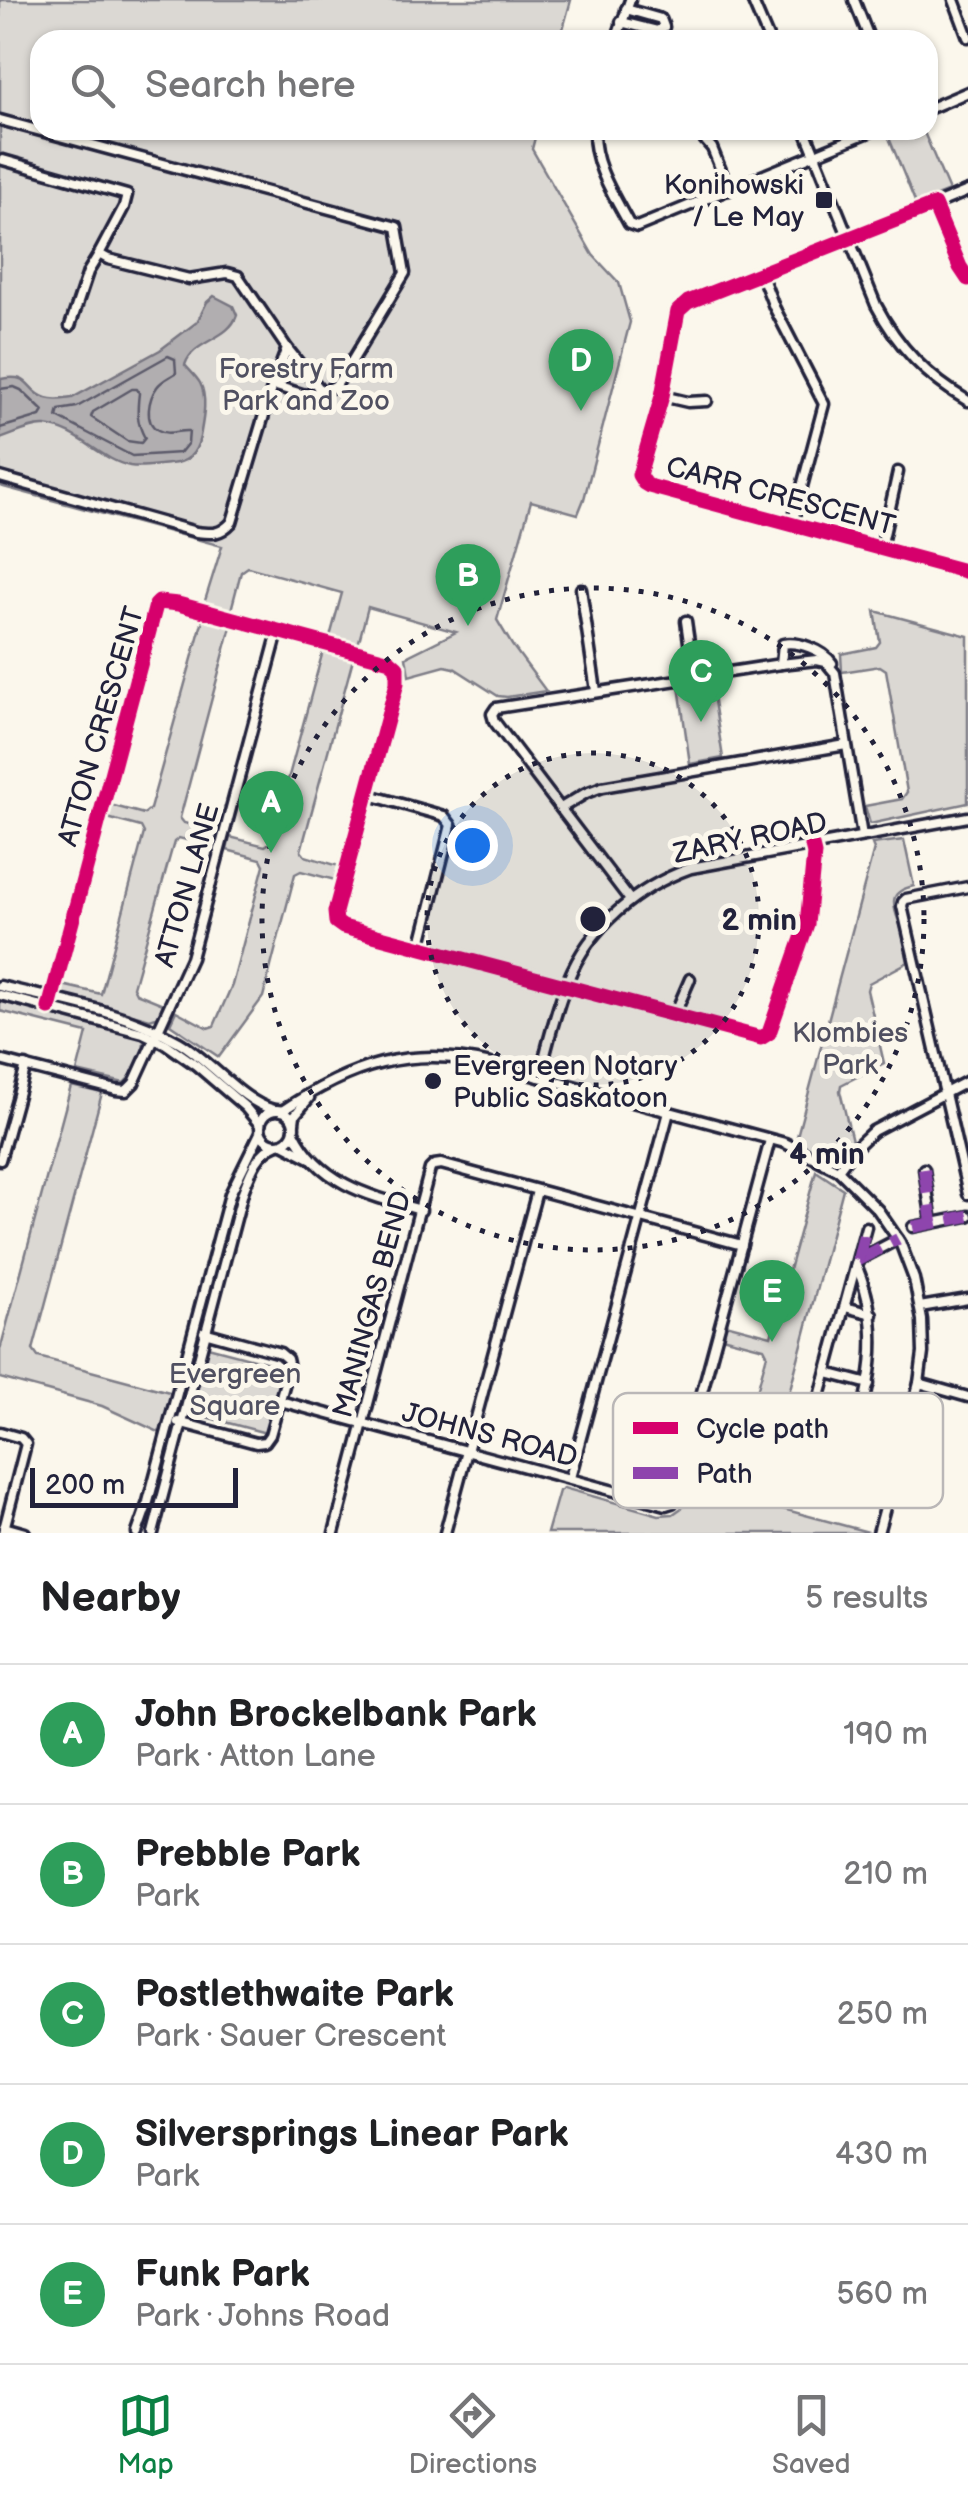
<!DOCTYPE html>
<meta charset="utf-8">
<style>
:root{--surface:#fff;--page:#f6f6f6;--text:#202124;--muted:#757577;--line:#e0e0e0;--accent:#0b8043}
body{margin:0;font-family:"Balsamiq Sans",sans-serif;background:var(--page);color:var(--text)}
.scale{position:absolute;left:30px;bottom:25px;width:208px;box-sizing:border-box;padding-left:10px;border:5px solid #22223b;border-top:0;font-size:28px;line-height:35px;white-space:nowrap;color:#22223b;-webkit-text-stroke:8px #fbf7ec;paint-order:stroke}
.you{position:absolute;left:472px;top:845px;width:35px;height:35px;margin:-25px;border:8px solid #fff;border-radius:50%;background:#1a73e8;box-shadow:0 0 0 15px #1a73e833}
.badge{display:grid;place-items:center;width:65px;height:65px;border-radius:50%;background:var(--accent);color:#fff;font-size:32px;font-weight:700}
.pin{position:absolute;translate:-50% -82px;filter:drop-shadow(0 2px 5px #0008)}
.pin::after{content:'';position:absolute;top:52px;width:35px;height:30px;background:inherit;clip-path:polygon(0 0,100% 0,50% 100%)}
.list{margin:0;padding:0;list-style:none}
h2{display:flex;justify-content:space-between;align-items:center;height:130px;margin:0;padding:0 40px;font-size:42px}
h2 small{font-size:32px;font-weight:400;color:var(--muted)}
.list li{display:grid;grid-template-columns:65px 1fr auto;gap:30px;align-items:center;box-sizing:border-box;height:140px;padding:0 40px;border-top:2px solid var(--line)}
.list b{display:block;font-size:38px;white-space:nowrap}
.list p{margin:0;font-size:32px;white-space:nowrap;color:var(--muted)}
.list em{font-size:32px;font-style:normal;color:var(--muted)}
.icon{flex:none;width:55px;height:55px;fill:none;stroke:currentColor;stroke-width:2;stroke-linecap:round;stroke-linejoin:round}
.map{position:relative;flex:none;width:968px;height:1533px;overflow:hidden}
.search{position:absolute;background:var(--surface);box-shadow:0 2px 8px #0004;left:30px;right:30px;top:30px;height:110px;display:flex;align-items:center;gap:25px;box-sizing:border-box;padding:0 35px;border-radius:30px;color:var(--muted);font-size:38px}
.sheet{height:830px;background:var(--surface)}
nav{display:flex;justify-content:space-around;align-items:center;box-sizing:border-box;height:140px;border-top:2px solid var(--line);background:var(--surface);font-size:28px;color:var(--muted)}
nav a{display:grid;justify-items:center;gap:5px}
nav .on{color:var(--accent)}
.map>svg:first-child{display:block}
.green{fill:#dbd8d3;stroke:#7e7d87;stroke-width:2.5}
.water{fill:#b1aeb0;stroke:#787681;stroke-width:2.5}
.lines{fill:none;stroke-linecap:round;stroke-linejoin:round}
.shore{stroke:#5b5a6a;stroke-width:2.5}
.minor-casing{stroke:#22223b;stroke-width:15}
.minor{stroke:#fbf7ec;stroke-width:8}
.quiet{stroke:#8e44ad;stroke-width:12;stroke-dasharray:25 12;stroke-linecap:butt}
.cycleway-casing{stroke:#fbf7ec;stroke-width:21}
.cycleway{stroke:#d6006c;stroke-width:15}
.ring{fill:none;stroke:#22223b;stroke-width:5;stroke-dasharray:5 10}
.poi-dot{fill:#22223b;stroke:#fbf7ec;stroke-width:4}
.labels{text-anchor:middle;stroke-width:10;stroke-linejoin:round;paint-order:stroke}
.poi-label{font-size:28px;fill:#22223b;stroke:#fbf7ec;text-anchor:end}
.park-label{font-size:28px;fill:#505061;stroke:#fbf7ec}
.street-label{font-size:28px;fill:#22223b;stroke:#fbf7ec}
.key{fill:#fbf7ec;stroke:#bab7b7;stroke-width:2.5}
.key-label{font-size:28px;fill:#22223b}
.centre{fill:#22223b;stroke:#fbf7ec;stroke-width:5}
.ring-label{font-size:30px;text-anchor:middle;font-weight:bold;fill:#22223b;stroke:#fbf7ec;stroke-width:10;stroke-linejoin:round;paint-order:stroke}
</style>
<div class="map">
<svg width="968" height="1533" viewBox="0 0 968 1533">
<rect width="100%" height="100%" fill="#fbf7ec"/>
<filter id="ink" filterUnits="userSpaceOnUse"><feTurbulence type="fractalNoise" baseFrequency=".01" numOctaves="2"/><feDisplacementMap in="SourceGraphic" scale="20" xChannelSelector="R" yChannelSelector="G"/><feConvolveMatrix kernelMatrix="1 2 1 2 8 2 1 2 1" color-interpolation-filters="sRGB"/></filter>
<g filter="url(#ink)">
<g class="green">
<path d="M0,0H571L560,40H40V130H537L532,149L593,255L619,283L630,322L584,499L578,514L531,501L497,620L512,645L546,691L507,697L498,696L454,668L445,666L409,676L406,657L456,632L368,607L358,645L330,637L342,593L248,567L241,572L231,610L204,604L222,546L0,486Z"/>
<path d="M895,130H923L949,191L916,204L887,133Z"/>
<path d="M875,611L968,636V803L870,824L865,806L902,799L907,792L886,670L880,666L842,672L841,654L876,647L880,642Z"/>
<path d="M205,612L233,619L180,818L184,823L225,834L221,849L179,838L174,842L133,987L136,993L163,1004L159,1016L150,1019L60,994L62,985L101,994L144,833L141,827L100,816L103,803L144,814L150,809Z"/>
<path d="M323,651L353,659L301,851L305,856L339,866L335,880L301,871L295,874L263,997L219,1057L170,1024L176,1011L208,1028L214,1026L232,985L264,865L261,859L227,850L230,837L265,846L271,842Z"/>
<path d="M711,682L723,758L690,764L679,686Z"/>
<path d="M904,840L914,886C890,891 891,902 899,922C904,934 905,949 908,962L869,983L867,990L884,1063L841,1085L840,1091L854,1149L843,1165L796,1140L874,849L872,844Z"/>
<path d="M0,999L138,1036L144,1040C144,1054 134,1074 124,1083L77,1072L87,1033L0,1011Z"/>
<path d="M71,1086L102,1093L33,1350L38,1357L173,1393L163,1434L102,1406L0,1378V1350Z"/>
<path d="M816,1171L843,1189L761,1499L764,1504L872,1533H547L559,1491L564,1488L659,1515L673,1514L683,1507L686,1484L723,1494L730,1491L767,1354L764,1348L718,1336L722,1323L771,1336Z"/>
<path d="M204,1346L284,1367L266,1433L187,1412Z"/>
</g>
<path class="water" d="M214,296L233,306L237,315C229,340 193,340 185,365C190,371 196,376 200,383C208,398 203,420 200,437C196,455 187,463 169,464C156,465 142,468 130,466C100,460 78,429 45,426C31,425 14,435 0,439L1,379C33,373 25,391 46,398C55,401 64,399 72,398L160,350L197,322L207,302Z"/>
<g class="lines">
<g class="shore">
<path d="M168,356L175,359L176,373C170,377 162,380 157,387C149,398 143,422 158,430C168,436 179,430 189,431L188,443L180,453L132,456L57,417L59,410L77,407Z"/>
<path d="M0,389L14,387L21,390L43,411L40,416L0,428"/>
<path d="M132,389H137L139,393C137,410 136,422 145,438L141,443L127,441L91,417L93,412Z"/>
</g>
<defs>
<g id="minor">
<path d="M752,0L769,40"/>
<path d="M854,0L870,40"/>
<path d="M954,0L968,37"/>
<path d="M621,22L657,31L664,27L661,19L626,9"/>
<path d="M616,40L630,0"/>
<path d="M928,109L968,92"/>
<path d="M0,120L397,227L405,273L343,376L335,386L322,392"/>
<path d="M594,130C593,165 613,194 629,224L637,227L874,130"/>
<path d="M805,130L876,305C898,347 927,377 968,401"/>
<path d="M697,131L712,148L729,190"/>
<path d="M3,160L127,195L124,207L99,254L108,259L189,279L227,273L238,276L287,348L322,392L305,395L273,385L287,348"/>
<path d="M934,205L968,191"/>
<path d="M761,273L774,307L824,404L792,524"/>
<path d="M968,279L960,267L934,205L688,302L678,311L662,396L639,475L644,483L649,486L968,572"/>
<path d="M70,326L88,272L99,254"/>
<path d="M662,396L688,402L707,401"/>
<path d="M0,477L196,532C212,534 220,535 232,522L273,385"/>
<path d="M881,548L898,472"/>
<path d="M581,589L596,691"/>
<path d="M686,621L694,677"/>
<path d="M781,664L783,644C798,641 823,650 832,663"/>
<path d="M366,794L444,816L451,825L420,948"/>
<path d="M561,808L586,793L602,787L846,745"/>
<path d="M968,887L906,899L903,902L902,906L968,1194"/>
<path d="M630,900L494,721L492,714L496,708L781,664L817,660L826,662L835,673L862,836"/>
<path d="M0,986C60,1001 125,1011 179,1042C210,1060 242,1102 274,1110"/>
<path d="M0,995L143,1033L166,1044L196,1065L245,1107L260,1125"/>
<path d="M49,1008L156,605L159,602L178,604L390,661L397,667V683L335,912L336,922L343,927L761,1038L769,1033L807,924L814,854L812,846"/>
<path d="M674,1016L690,979"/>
<path d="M0,1060L116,1090L126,1091L134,1083L191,958L278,632"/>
<path d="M539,1077C548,1045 555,1011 568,980C589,927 638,887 691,868L968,817"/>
<circle cx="277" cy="1127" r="17"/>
<path d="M282,1111C350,1065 410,1045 491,1064L785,1143L838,1170L878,1210L900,1242L914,1279L922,1320L923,1353L919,1383L878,1533"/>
<path d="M294,1123L295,1115L309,1098"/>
<path d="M294,1132C319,1184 370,1196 421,1210"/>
<path d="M283,1144L310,1158"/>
<path d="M0,1160L26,1066"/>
<path d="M924,1169L932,1222"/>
<path d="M838,1170L854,1149L873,1131L968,1081"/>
<path d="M913,1227L968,1216"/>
<path d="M858,1260L898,1239"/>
<path d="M845,1307L872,1314"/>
<path d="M920,1307L968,1299"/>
<path d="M827,1373L869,1384"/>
<path d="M919,1383L968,1397"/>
<path d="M280,1401L666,1505L672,1503L770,1140"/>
<path d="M178,1422L256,1443L265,1442L270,1435L289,1368L287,1359L280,1353L204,1332"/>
<path d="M0,1432L21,1438L26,1444L3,1533"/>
<path d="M570,1478L669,1112"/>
<path d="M798,1480L887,1502"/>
<path d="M839,1491C861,1412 891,1347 857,1267"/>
<path d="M792,1500L866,1227"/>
<path d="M4,1527L25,1533"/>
<path d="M137,1533L148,1502L230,1194L260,1133"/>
<path d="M153,1533L243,1192C250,1174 257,1152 276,1145"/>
<path d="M334,1533L430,1169L434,1165L441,1164L742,1245"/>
<path d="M445,1533L537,1191"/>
</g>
</defs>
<use href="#minor" class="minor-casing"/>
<use href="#minor" class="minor"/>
<g class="quiet">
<path d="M924,1169L932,1222"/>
<path d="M913,1227L968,1216"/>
<path d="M858,1260L898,1239"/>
<path d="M858,1260L866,1227"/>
</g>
<defs>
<g id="cycleway">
<path d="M968,279L960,267L934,205L688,302L678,311L662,396L639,475L644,483L649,486L968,572"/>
<path d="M49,1008L156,605L159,602L178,604L390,661L397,667V683L335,912L336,922L343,927L761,1038L769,1033L807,924L814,854L812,846"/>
</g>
</defs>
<use href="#cycleway" class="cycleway-casing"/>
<use href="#cycleway" class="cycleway"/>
</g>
</g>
<circle cx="593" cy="919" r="166" fill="#22223b" fill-opacity=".12"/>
<g class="ring">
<circle cx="593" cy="919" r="166"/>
<circle cx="593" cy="919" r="331"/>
</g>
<g class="poi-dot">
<rect x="814" y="190" width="20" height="20" rx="5"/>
<circle cx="433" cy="1081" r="10"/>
</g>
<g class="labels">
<g class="poi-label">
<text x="804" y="194">Konihowski<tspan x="804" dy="32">/ Le May</tspan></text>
<text x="453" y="1075" text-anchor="start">Evergreen Notary<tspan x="453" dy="32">Public Saskatoon</tspan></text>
</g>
<g class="park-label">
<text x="306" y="378">Forestry Farm<tspan x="306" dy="32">Park and Zoo</tspan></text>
<text x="850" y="1042">Klombies<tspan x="850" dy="32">Park</tspan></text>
<text x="235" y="1383">Evergreen<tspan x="235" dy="32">Square</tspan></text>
</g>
<g class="street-label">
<text transform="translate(781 495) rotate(15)" y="10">CARR CRESCENT</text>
<text transform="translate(100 726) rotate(-74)" y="10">ATTON CRESCENT</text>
<text transform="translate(750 837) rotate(-12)" y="10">ZARY ROAD</text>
<text transform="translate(186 885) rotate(-74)" y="10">ATTON LANE</text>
<text transform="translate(371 1304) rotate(-75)" y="10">MANINGAS BEND</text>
<text transform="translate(490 1434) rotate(15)" y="10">JOHNS ROAD</text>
</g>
</g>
<rect x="613" y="1393" width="330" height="115" rx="15" class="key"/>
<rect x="633" y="1422" width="45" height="12" fill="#d6006c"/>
<rect x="633" y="1467" width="45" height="12" fill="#8e44ad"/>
<g class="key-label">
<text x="696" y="1438">Cycle path</text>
<text x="696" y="1483">Path</text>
</g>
<circle cx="593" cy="919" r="15" class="centre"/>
<g class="ring-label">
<text x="759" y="930">2 min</text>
<text x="827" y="1164">4 min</text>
</g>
</svg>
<div class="scale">200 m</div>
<div class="you"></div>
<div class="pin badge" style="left:271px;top:853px;background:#2e9e5b">A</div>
<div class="pin badge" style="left:468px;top:626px;background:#2e9e5b">B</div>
<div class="pin badge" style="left:701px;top:722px;background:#2e9e5b">C</div>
<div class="pin badge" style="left:581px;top:411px;background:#2e9e5b">D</div>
<div class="pin badge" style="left:772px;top:1342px;background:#2e9e5b">E</div>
<div class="search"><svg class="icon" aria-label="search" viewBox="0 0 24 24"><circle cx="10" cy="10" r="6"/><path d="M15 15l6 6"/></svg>Search here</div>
</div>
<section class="sheet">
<h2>Nearby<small>5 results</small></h2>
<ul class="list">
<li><span class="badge" style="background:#2e9e5b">A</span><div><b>John Brockelbank Park</b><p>Park · Atton Lane</p></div><em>190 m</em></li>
<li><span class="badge" style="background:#2e9e5b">B</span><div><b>Prebble Park</b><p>Park</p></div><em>210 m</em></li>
<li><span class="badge" style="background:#2e9e5b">C</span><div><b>Postlethwaite Park</b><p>Park · Sauer Crescent</p></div><em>250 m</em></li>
<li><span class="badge" style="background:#2e9e5b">D</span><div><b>Silversprings Linear Park</b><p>Park</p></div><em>430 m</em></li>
<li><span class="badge" style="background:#2e9e5b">E</span><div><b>Funk Park</b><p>Park · Johns Road</p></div><em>560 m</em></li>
</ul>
</section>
<nav>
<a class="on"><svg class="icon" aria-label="map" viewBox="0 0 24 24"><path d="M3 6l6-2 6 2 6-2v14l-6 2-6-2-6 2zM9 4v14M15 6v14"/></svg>Map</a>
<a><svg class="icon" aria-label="directions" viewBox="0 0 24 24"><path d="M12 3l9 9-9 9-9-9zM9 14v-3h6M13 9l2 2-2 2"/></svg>Directions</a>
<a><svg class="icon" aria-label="saved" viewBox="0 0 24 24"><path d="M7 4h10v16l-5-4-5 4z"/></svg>Saved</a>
</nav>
